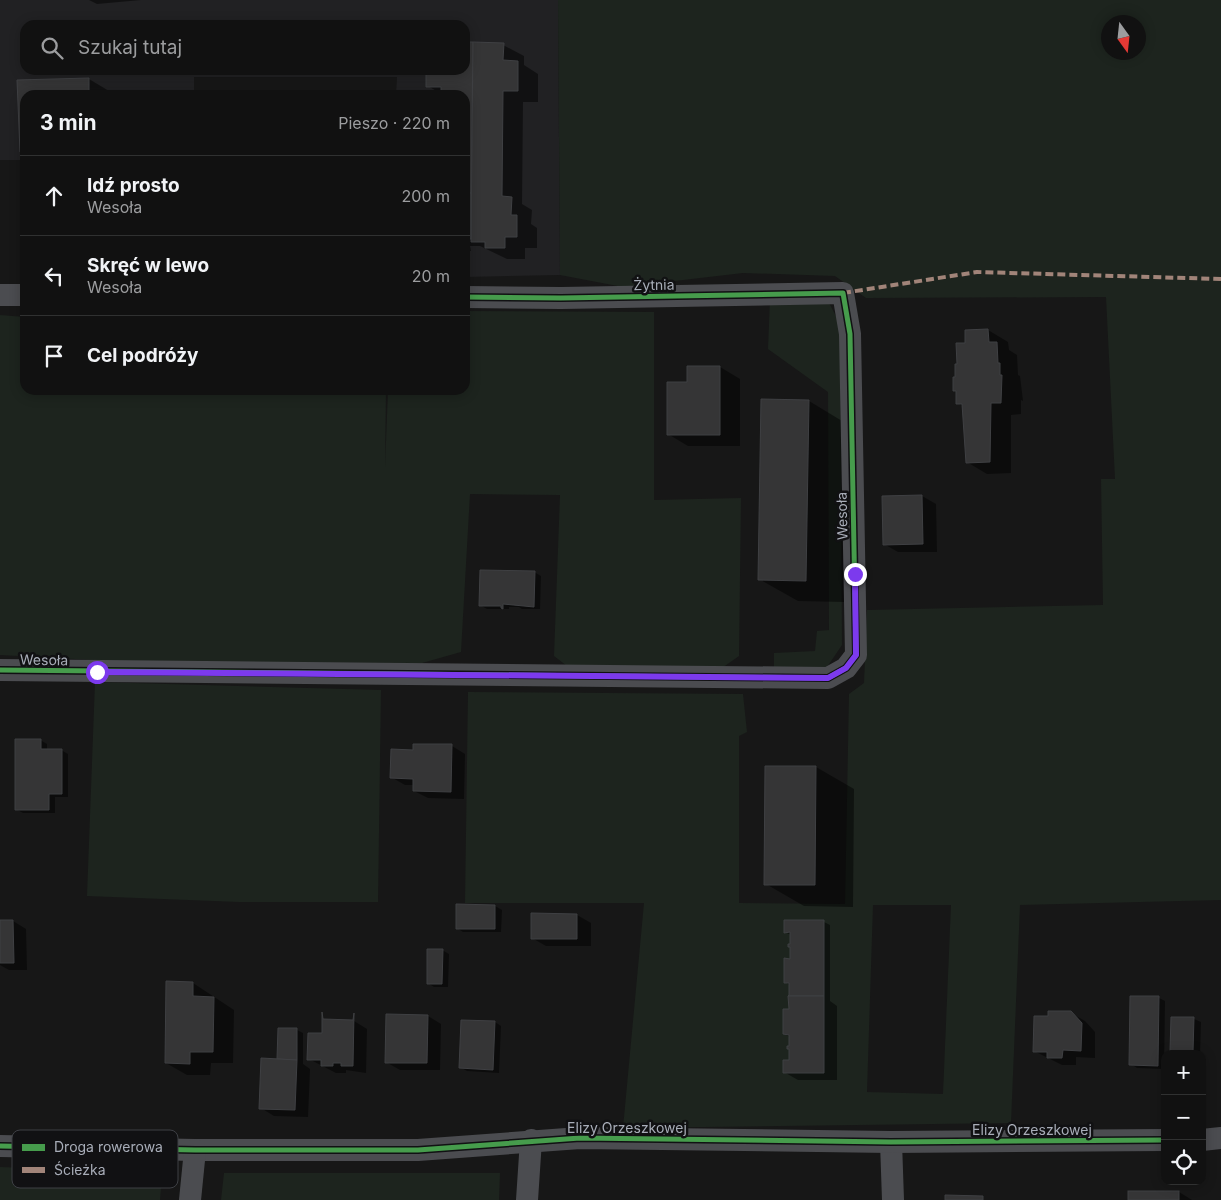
<!DOCTYPE html>
<html lang="pl">
<meta charset="utf-8">
<style>
:root{--surface:#111;--page:#1a1a1a;--text:#f1f3f6;--muted:#9c9d9f;--line:#303131}
body{margin:0;font-family:Inter,sans-serif;background:var(--page);color:var(--text)}
.controls{position:absolute;right:15px;bottom:15px;display:grid;overflow:hidden;border-radius:10px;box-shadow:0 2px 12px #0003}
.controls button{width:45px;height:45px;display:grid;place-items:center;padding:0;border:0;border-bottom:1px solid var(--line);background:var(--surface);color:var(--text);font:25px sans-serif}
.compass{position:absolute;left:1101px;top:15px;width:45px;height:45px;border-radius:50%;background:var(--surface);box-shadow:0 2px 12px #0003;rotate:165deg}
.stop{position:absolute;width:15px;height:15px;margin:-11px;border:4px solid #7c3aed;border-radius:50%;background:#fff}
.stop.end{background:#7c3aed;border-color:#fff;box-shadow:0 1px 5px #0008}
.list{margin:0;padding:0;list-style:none}
h2{display:flex;justify-content:space-between;align-items:center;height:65px;margin:0;padding:0 20px;font-size:21px}
h2 small{font-size:16px;font-weight:400;color:var(--muted)}
.list li{display:grid;grid-template-columns:32px 1fr auto;gap:15px;align-items:center;box-sizing:border-box;height:80px;padding:0 20px;border-top:1px solid var(--line)}
.list b{display:block;font-size:19px;white-space:nowrap}
.list p{margin:0;font-size:16px;white-space:nowrap;color:var(--muted)}
.list em{font-size:16px;font-style:normal;color:var(--muted)}
.icon{flex:none;width:28px;height:28px;fill:none;stroke:currentColor;stroke-width:2;stroke-linecap:round;stroke-linejoin:round}
.map{position:relative;flex:none;width:1221px;height:1200px;overflow:hidden}
.search{position:absolute;background:var(--surface);box-shadow:0 2px 12px #0003;left:20px;top:20px;width:450px;height:55px;display:flex;align-items:center;gap:12px;box-sizing:border-box;padding:0 18px;border-radius:15px;color:var(--muted);font-size:19px}
.panel{position:absolute;background:var(--surface);box-shadow:0 2px 12px #0003;left:20px;top:90px;width:450px;height:305px;border-radius:15px}
.map>svg:first-child{display:block}
.built{fill:#212123;fill-rule:evenodd}
.green{fill:#1d241e;fill-rule:evenodd}
.shadow{fill:#0007}
.building{fill:#353536;stroke:#3f4043}
.lines{fill:none;stroke-linecap:round;stroke-linejoin:round}
.minor{stroke:#4b4c50;stroke-width:22}
.quiet{stroke:#a18479;stroke-width:4;stroke-dasharray:8 4;stroke-linecap:butt}
.cycleway-casing{stroke:#111113;stroke-width:8}
.cycleway{stroke:#469c4c;stroke-width:5}
.route{stroke:#7c3aed;stroke-width:6}
.labels{text-anchor:middle;stroke-width:5;stroke-linejoin:round;paint-order:stroke}
.street-label{font-size:14px;fill:#a8adb8;stroke:#111113}
.key{fill:#111113;stroke:#3e4045;stroke-width:1}
.key-label{font-size:14px;fill:#a8adb8}
</style>
<div class="map">
<svg width="1221" height="1200" viewBox="0 0 1221 1200">
<rect width="100%" height="100%" fill="#171717"/>
<path class="built" d="M0,0H558L560,275L465,277V95H396L397,77H194V95H25V160H0ZM25,25H465V70H25Z"/>
<g class="green">
<path d="M558,0H1221V900L1020,905L1011,1123L623,1128L644,903H465L468,692L743,694L747,732L739,736V903L845,904L849,694L864,683L867,610L1103,605L1101,479H1115L1106,297L866,298L835,276L743,273L623,287L560,275ZM1108,22H1138V52H1108ZM873,905H951L943,1094L867,1092Z"/>
<path d="M770,299L828,301L840,324L842,645L827,667H774V653L815,651L817,631L829,630L828,392L768,349Z"/>
<path d="M465,311L654,312V500L741,498L739,656L722,668L567,666L554,656L560,495L470,494L461,652L422,663L131,662L0,655V315L25,317V390H386L385,467L388,390H465Z"/>
<path d="M95,682L381,690L378,902H239L87,896Z"/>
<path d="M0,1167L111,1171L162,1175L160,1200H0Z"/>
<path d="M224,1173H500L499,1200H221Z"/>
</g>
<g class="shadow">
<path d="M89,0H141L97,4Z"/>
<path d="M465,44L503,45L524,56V65L538,74V102H523L522,204L532,210L531,224L537,228V248H525V259H507L480,246H470L471,251H465V95H443L428,86V70H465Z"/>
<path d="M89,79L109,91V95H25V154L21,151L18,81Z"/>
<path d="M988,330L1008,342L1009,350L1017,355L1018,375L1020,376L1023,401L1021,400V414L1011,415V473L987,474L967,462L963,406L957,403V392L954,391L958,365L966,344Z"/>
<path d="M720,367L740,379V446H688L668,434L689,383Z"/>
<path d="M809,401L847,424L845,602L798,601L759,579Z"/>
<path d="M922,496L936,504L937,552H898L884,544L883,497Z"/>
<path d="M534,572L541,576L540,609H522L519,607H509V609H487L480,605Z"/>
<path d="M40,740L47,744V750H61L68,754V797H55V813H23L16,809Z"/>
<path d="M452,746L465,754L464,799L428,798L414,791L415,785H405L391,777L414,751Z"/>
<path d="M816,767L854,789L853,907L804,906L766,884Z"/>
<path d="M457,905L495,906L502,910L501,932H463L457,928Z"/>
<path d="M532,915H577L591,923V946H546L532,938Z"/>
<path d="M13,921L26,929L27,970H9L0,965V922Z"/>
<path d="M824,922L830,925V1001L837,1006V1080H798L784,1072L790,1061V1037L784,1034L790,1010L791,986L785,982L791,960V935L785,932Z"/>
<path d="M442,950L449,954L448,987H434L428,983Z"/>
<path d="M193,983L234,1010L233,1063H211L210,1075H187L166,1063Z"/>
<path d="M1159,998L1165,1001L1164,1069L1137,1068L1131,1064Z"/>
<path d="M1071,1013L1085,1021L1095,1032V1058L1076,1057V1065H1062L1034,1051L1049,1018Z"/>
<path d="M428,1016L441,1024L440,1070H400L386,1062Z"/>
<path d="M1172,1018L1194,1019L1201,1022L1200,1054H1177L1171,1050Z"/>
<path d="M354,1021L367,1029L366,1073L346,1070V1073H336L309,1059L323,1035Z"/>
<path d="M495,1022L501,1026L499,1073L467,1071L460,1067Z"/>
<path d="M297,1030L303,1033V1064L310,1069L308,1117L274,1116L261,1108Z"/>
<path d="M1179,1192L1192,1200H1129Z"/>
</g>
<g class="building">
<path d="M465,42H473L471,193H465V95H441V87H426V70H465Z"/>
<path d="M473,42L504,43L503,60L518,61V91H503L502,196L512,197L511,215H517V237H505V248H485V242H471Z"/>
<path d="M89,78V95H25V152H20L17,80Z"/>
<rect x="465" y="193" width="6" height="46"/>
<path d="M988,329L989,342H997L998,363H1000V375H1002L1001,403H991L990,462L966,463L962,404H956V391H953V377H955V364H957L956,343H965V330Z"/>
<path d="M687,366H720V435H667V382H687Z"/>
<path d="M761,399L809,400L806,581L758,580Z"/>
<path d="M922,495L923,544L883,545L882,496Z"/>
<path d="M480,570L535,571L534,607L503,604V609L501,608V606H479Z"/>
<path d="M15,739H41V749H62V794H49V810H15Z"/>
<path d="M413,744H452L451,792L413,791V779L390,778L391,749L413,750Z"/>
<path d="M765,766H816L815,885H764Z"/>
<path d="M456,904L495,905V929H456Z"/>
<path d="M531,913L577,914V939H531Z"/>
<path d="M0,920H13L14,963H0Z"/>
<path d="M784,920H824V996H788L789,995V983H784V958L790,959V947H788V944H790V932L784,933Z"/>
<path d="M427,949H443L442,984H427Z"/>
<path d="M166,981L193,982V996L214,997L213,1052H190V1064L165,1063Z"/>
<path d="M788,996H824V1073H783V1060H789V1049H787V1046H789V1035L783,1034V1009H789Z"/>
<path d="M1130,996H1159L1158,1066L1129,1065Z"/>
<path d="M1048,1011H1071L1082,1023L1081,1051L1063,1050L1062,1058H1047V1052H1033L1034,1016H1048Z"/>
<path d="M322,1012L323,1019L353,1020L354,1013L353,1066H341V1063H333V1066H321V1060H307L308,1033H322Z"/>
<path d="M386,1014L428,1015L427,1063H385Z"/>
<path d="M1171,1017H1194L1193,1052L1170,1051Z"/>
<path d="M461,1020L495,1021L493,1070L459,1068Z"/>
<path d="M278,1028H297V1060L277,1059Z"/>
<path d="M261,1058L297,1060L295,1110L259,1109Z"/>
<rect x="1128" y="1191" width="51" height="9"/>
<path d="M945,1195L983,1196V1200H945Z"/>
</g>
<g class="lines">
<g class="minor">
<path d="M0,295H25"/>
<path d="M0,670L828,678L846,668L856,655L850,334L843,293L561,298L465,297"/>
<path d="M1202,1140L1221,1138"/>
<path d="M891,1142L893,1200"/>
<path d="M0,1146L195,1150H418L580,1138L891,1142L1165,1140"/>
<path d="M190,1200L195,1150"/>
<path d="M527,1200L531,1140"/>
</g>
<path class="quiet" d="M843,293L977,272L1221,279"/>
<defs>
<g id="cycleway">
<path d="M0,670L828,678L846,668L856,655L850,334L843,293L561,298L465,297"/>
<path d="M0,1146L195,1150H418L580,1138L891,1142L1165,1140"/>
</g>
</defs>
<use href="#cycleway" class="cycleway-casing"/>
<use href="#cycleway" class="cycleway"/>
</g>
<g class="lines">
<path class="route" d="M97,672L828,678L846,668L856,655L855,574"/>
</g>
<g class="labels">
<g class="street-label">
<text transform="translate(654 285) rotate(-1)" y="5">Żytnia</text>
<text transform="translate(842 516) rotate(-91)" y="5">Wesoła</text>
<text transform="translate(44 660) rotate(1)" y="5">Wesoła</text>
<text x="627" y="1133">Elizy Orzeszkowej</text>
<text x="1032" y="1135">Elizy Orzeszkowej</text>
</g>
</g>
<rect x="12" y="1130" width="166" height="58" rx="8" class="key"/>
<rect x="22" y="1144" width="23" height="7" fill="#469c4c"/>
<rect x="22" y="1167" width="23" height="6" fill="#a18479"/>
<g class="key-label">
<text x="54" y="1152">Droga rowerowa</text>
<text x="54" y="1175">Ścieżka</text>
</g>
</svg>
<div class="controls">
<button>+</button>
<button>−</button>
<button><svg class="icon" aria-label="locate" viewBox="0 0 24 24"><circle cx="12" cy="12" r="6"/><path d="M12 2v4M12 18v4M2 12h4M18 12h4"/></svg></button>
</div>
<svg class="compass" viewBox="-18 -18 36 36"><path d="M0-13l5 13h-10z" fill="#e53935"/><path d="M0 13l5-13h-10z" fill="#9c9d9f"/></svg>
<div class="stop" style="left:97px;top:672px"></div>
<div class="stop end" style="left:855px;top:574px"></div>
<div class="search"><svg class="icon" aria-label="search" viewBox="0 0 24 24"><circle cx="10" cy="10" r="6"/><path d="M15 15l6 6"/></svg>Szukaj tutaj</div>
<section class="panel">
<h2>3 min<small>Pieszo · 220 m</small></h2>
<ul class="list">
<li><svg class="icon" aria-label="ahead" viewBox="0 0 24 24"><path d="M12 20V5M6 11l6-6 6 6"/></svg><div><b>Idź prosto</b><p>Wesoła</p></div><em>200 m</em></li>
<li><svg class="icon" aria-label="left" viewBox="0 0 24 24"><path d="M17 20v-9H6M10 6l-5 5 5 5"/></svg><div><b>Skręć w lewo</b><p>Wesoła</p></div><em>20 m</em></li>
<li><svg class="icon" aria-label="arrive" viewBox="0 0 24 24"><path d="M6 21V4h12l-3 4 3 4H6"/></svg><div><b>Cel podróży</b></div></li>
</ul>
</section>
</div>
